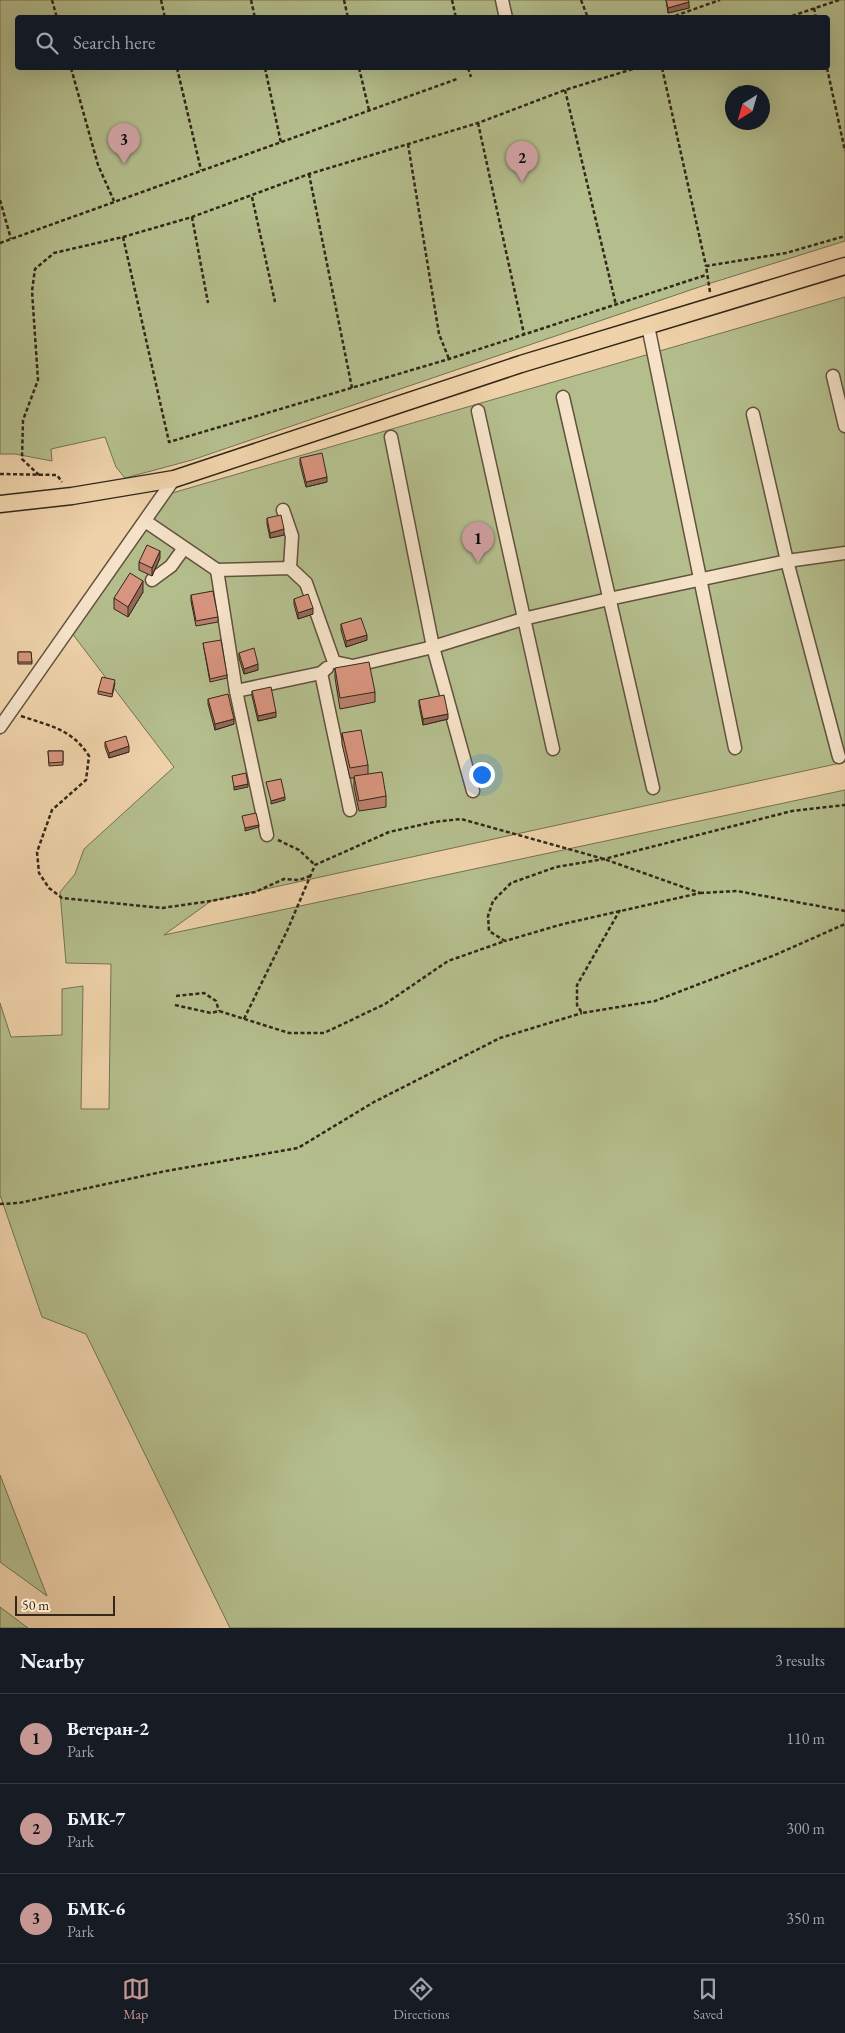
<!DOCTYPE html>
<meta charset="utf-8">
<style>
:root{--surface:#171b24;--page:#20242c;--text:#f1f3f6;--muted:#9ea1a6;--line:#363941;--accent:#c59692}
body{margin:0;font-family:"EB Garamond",serif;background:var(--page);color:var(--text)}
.compass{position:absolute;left:725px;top:85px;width:45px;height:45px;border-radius:50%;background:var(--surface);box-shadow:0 5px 20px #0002;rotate:217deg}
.scale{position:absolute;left:15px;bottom:12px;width:100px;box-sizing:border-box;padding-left:5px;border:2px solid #332819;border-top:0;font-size:14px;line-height:18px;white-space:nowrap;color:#332819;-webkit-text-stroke:4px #f5e2c8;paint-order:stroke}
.you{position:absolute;left:481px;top:774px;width:18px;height:18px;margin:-12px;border:4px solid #fff;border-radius:50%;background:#1a73e8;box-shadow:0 0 0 8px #1a73e833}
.badge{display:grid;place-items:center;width:32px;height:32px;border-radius:50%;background:var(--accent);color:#111;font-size:16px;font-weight:700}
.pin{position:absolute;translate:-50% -41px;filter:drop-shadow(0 1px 2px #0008)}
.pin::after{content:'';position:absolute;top:26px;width:18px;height:15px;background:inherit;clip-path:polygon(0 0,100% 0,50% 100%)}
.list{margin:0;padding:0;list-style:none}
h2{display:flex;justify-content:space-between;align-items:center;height:65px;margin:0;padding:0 20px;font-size:21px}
h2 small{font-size:16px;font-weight:400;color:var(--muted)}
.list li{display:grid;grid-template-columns:32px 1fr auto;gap:15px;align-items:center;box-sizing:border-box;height:90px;padding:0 20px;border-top:1px solid var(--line)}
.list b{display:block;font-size:19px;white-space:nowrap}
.list p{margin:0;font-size:16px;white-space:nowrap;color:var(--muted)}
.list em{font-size:16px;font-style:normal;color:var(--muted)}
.icon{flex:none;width:28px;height:28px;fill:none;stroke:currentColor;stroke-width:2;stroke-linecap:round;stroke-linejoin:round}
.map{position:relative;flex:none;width:845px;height:1628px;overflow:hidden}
.search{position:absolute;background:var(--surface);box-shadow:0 5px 20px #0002;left:15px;right:15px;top:15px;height:55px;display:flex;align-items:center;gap:12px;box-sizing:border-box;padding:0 18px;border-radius:5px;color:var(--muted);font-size:19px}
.sheet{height:335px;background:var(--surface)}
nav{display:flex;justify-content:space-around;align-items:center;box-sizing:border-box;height:70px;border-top:1px solid var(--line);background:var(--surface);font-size:14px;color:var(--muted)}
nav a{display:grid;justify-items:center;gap:2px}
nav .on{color:var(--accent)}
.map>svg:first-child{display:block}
.green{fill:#b4bd8c;stroke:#747252;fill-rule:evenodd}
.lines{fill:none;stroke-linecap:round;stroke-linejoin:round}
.minor-casing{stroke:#62523d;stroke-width:15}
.major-casing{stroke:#332819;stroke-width:19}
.path{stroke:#332819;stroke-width:2.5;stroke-dasharray:4 2.5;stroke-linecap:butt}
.minor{stroke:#f5e2c8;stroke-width:12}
.major{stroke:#efd2aa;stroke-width:16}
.wall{fill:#b97f6c;stroke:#332819}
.shaded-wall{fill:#966858;stroke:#332819}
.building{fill:#d7947e;stroke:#332819}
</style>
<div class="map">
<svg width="845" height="1628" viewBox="0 0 845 1628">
<rect width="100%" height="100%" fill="#efd2aa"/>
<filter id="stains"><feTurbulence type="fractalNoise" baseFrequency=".004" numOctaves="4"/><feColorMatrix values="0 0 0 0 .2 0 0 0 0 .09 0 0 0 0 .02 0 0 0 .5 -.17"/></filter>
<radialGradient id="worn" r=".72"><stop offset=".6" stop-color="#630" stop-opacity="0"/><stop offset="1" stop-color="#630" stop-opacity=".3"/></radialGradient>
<g class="green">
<path d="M0,0H845V241L708,284L192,460L125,478L116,467L105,437L51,449L52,461L15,454H0ZM18,18H828V68H18ZM732,92H762V122H732Z"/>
<path d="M845,297V762L211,901L164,935L845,790V1628H230L86,1334L42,1317L0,1195V1003L11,1037L62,1035V989L83,986L81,1109H109L111,964L66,963L60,892L75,874L84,849L174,767L68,628L155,498Z"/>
<path d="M0,1475L47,1596L0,1562Z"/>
<path d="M0,1607L28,1628H0Z"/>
</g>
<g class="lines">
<defs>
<g id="minor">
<path d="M502,0L506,18"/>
<path d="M648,326L735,748"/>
<path d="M833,376L845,426"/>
<path d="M563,397L653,788"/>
<path d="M478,411L553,749"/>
<path d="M753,414L787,561L839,757"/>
<path d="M391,437L433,647L473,791"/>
<path d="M283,510L292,536L290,568"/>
<path d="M145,521L217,570L290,568L306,583L334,662L353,666L433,647L523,619L609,599L787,561L845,553"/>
<path d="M217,570L236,691L267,835"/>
<path d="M152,580L171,566L184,548"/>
<path d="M321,673L350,810"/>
<path d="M236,691L321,673L327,668"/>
<path d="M0,727L174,479"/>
</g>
<path id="major" d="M0,504L72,496L174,479L521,364L845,266"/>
</defs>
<use href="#minor" class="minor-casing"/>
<use href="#major" class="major-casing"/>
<g class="path">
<path d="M52,0L57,18"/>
<path d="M161,0L165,18"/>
<path d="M251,0L255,18"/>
<path d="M344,0L348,18"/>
<path d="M452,0L456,18"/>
<path d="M581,0L588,18"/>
<path d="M814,8L816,18"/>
<path d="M669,18L720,0"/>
<path d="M786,18L839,0"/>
<path d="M71,68L98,165L114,201"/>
<path d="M177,68L201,170"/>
<path d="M265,68L281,143"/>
<path d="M359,68L369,110"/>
<path d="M468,68L471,77"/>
<path d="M662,68L706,266"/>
<path d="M827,68L845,151"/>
<path d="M565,90L616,305"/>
<path d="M478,123L524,334"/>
<path d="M408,144L439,334L449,359"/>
<path d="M309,174L352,388"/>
<path d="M252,197L275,302"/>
<path d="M0,200L11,239"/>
<path d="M192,217L208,303"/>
<path d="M123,237L169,442L449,359L706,275"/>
<path d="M0,243L457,79"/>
<path d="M710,292L706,266L786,253L845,236"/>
<path d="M0,474L57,475L62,482"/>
<path d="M39,475L22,459L23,420L38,380L32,291L35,269L54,253L123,237L192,217L309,174L478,123L565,90L636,68"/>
<path d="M21,716C50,726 72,729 89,756L86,780L52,810L37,852L39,873L49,888L62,898L162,908L211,901L255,892L284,879L299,880L310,876"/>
<path d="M278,840L299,850L315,865"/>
<path d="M700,893L737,891L845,911"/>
<path d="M620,910L577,985V1005L582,1013L655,1001L775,955L845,924"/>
<path d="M176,996L204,993L216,1001L219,1011"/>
<path d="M175,1005L211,1013L219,1011L289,1033H324L385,1004L448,961L505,941L489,931L488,916L493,901L511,883L556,867L604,859L792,811L845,805"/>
<path d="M244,1019L287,931L315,865L389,832L434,822L461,819L604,859L700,893L563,924L505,941"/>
<path d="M0,1204L19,1203L166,1171L298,1148L374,1102L500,1038L582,1013"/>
</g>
<use href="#minor" class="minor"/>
<use href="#major" class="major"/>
</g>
<g class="wall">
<path d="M666,0H688L689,8L668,13Z"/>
<path d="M300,458L327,482L306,487L300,464Z"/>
<path d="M267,518L284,535L270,538L267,524Z"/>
<path d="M160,558L152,576L139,570V562Z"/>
<path d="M143,592L128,617L114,609V598Z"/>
<path d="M191,595L218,617V622L196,626L191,601Z"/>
<path d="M294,599L313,614L298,619L294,604Z"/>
<path d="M341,624L367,640L346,647L341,630Z"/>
<path d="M203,643L227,675V678L210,682Z"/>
<path d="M18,652H31L32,664H18Z"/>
<path d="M239,653L258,670L244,674L239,658Z"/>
<path d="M335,668L375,692V702L340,709L335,678Z"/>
<path d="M115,683L112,697L98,694V691Z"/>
<path d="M252,691L276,717L258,721L252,696Z"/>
<path d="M208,699L234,724L215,730L208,704Z"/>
<path d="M419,700L448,719L423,725L419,705Z"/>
<path d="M342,733L368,765V774L386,796V807L359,811L354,787V778H350L342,744Z"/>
<path d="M105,742L129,752L109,758L105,747Z"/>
<path d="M48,751H63V765L49,766Z"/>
</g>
<g class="shaded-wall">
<path d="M689,2V8L668,13V8Z"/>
<path d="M327,477V482L306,487V482Z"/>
<path d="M284,529V535L270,538V533Z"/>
<path d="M160,551V558L152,576V568Z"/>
<path d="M143,581V592L128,617V607Z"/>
<path d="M313,608V614L298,619V613Z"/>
<path d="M367,635V640L346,647V641Z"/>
<path d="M258,664V670L244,674V669Z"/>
<path d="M276,712V717L258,721V716Z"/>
<path d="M448,714V719L423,725V719Z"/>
<path d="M234,719V724L215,730V724Z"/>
<path d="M129,746V752L109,758V753Z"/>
<path d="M248,784V787L234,790V787Z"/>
<path d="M285,797V800L271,804V801Z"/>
<path d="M259,825V827L245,831V828Z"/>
</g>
<g class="building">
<path d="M666,0H688L689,2L668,8Z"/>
<path d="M322,453L327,477L306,482L300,458Z"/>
<path d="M281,515L284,529L270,533L267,518Z"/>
<path d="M147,545L160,551L152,568L139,562Z"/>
<path d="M130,573L143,581L128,607L114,598Z"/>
<path d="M213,591L218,617L196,621L191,595Z"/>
<path d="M308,594L313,608L298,613L294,599Z"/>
<path d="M361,618L367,635L346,641L341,624Z"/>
<path d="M221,640L227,675L210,679L203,643Z"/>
<path d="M254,648L258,664L244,669L239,653Z"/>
<path d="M18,652H31L32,662H18Z"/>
<path d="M369,662L375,692L340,698L335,668Z"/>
<path d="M102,677L115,680L112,694L98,691Z"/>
<path d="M271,687L276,712L258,716L252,691Z"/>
<path d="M228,694L234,719L215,724L208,699Z"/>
<path d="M444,695L448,714L423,719L419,700Z"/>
<path d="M361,730L368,765L350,768L342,733Z"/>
<path d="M126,736L129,746L109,753L105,742Z"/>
<path d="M48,751H63V762L49,763Z"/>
<path d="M382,772L386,796L359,801L354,776Z"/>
<path d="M246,773L248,784L234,787L232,776Z"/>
<path d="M281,779L285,797L271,801L266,782Z"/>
<path d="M256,813L259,825L245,828L242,816Z"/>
</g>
<rect width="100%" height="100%" filter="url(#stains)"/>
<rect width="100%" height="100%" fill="url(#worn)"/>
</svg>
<svg class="compass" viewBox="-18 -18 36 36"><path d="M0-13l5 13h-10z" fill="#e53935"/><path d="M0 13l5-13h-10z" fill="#9ea1a6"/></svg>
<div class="scale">50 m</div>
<div class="you"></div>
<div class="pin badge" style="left:478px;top:563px">1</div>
<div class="pin badge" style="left:522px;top:182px">2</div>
<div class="pin badge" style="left:124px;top:164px">3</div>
<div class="search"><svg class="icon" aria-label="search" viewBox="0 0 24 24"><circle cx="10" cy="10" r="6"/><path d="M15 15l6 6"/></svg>Search here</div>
</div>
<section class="sheet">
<h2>Nearby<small>3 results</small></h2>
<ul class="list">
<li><span class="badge">1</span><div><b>Ветеран-2</b><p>Park</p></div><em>110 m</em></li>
<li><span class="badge">2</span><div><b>БМК-7</b><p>Park</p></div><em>300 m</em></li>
<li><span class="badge">3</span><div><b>БМК-6</b><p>Park</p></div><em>350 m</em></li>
</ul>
</section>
<nav>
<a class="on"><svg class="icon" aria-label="map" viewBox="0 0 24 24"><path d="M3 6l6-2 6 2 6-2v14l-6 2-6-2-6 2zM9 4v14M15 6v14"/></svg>Map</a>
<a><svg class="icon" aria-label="directions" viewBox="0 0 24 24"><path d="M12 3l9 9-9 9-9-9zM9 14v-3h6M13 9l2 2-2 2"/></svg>Directions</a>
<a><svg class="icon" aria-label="saved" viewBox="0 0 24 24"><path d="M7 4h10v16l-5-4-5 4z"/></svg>Saved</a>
</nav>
